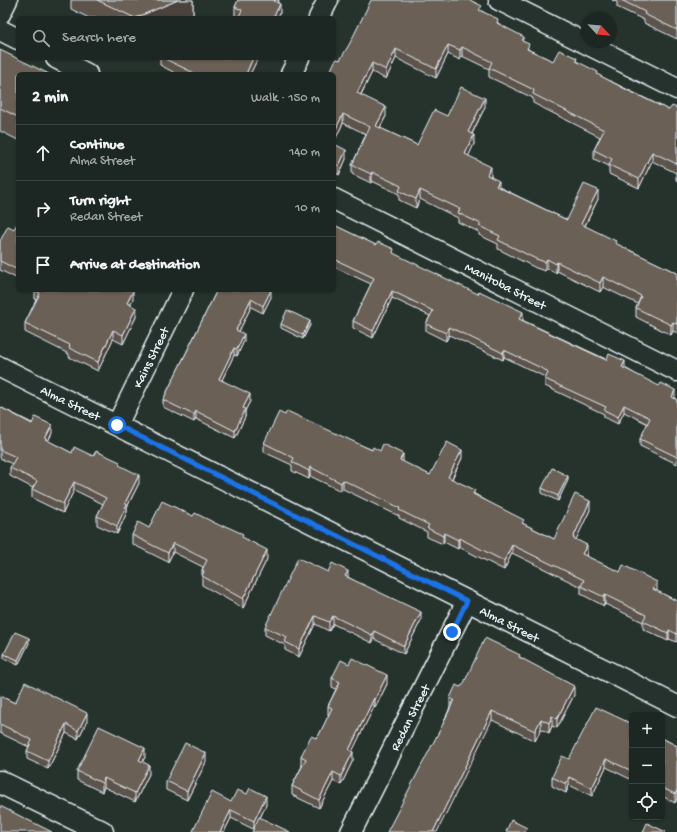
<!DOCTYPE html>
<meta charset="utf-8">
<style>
:root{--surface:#1c2622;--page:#252e2a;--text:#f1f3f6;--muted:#a0a5a5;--line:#3a4340}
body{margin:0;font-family:"Gochi Hand",sans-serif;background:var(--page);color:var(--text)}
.controls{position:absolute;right:12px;bottom:12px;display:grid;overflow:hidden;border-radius:6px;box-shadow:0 1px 3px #0004}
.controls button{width:36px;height:36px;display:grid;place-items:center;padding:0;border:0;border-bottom:1px solid var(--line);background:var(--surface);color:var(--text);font:20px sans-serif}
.compass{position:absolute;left:581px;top:12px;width:36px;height:36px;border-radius:50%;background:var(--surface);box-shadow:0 1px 3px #0004;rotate:116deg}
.stop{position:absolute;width:12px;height:12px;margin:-9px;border:3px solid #1a73e8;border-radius:50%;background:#fff}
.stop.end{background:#1a73e8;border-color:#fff;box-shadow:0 1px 4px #0008}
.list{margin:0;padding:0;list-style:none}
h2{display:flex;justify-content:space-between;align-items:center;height:52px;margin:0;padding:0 16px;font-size:17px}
h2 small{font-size:13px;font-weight:400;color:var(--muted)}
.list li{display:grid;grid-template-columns:26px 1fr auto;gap:12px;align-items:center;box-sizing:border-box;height:56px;padding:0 16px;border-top:1px solid var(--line)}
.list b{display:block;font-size:15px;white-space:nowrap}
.list p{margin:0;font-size:13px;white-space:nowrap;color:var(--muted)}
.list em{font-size:13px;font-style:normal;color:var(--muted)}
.icon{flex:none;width:22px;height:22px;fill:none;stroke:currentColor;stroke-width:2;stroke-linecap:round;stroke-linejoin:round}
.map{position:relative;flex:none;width:677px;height:832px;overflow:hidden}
.search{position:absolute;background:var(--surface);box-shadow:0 1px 3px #0004;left:16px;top:16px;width:320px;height:44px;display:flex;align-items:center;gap:10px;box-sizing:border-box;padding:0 14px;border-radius:6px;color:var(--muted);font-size:15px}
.panel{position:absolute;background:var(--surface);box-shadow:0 1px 3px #0004;left:16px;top:72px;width:320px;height:220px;border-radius:6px}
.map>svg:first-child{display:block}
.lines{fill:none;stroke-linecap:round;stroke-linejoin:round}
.minor-casing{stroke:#e8f1f8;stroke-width:23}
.tertiary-casing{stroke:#e8f1f8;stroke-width:25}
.minor{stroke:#26332d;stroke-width:20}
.tertiary{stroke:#26332d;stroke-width:22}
.wall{fill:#5c534b;stroke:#e8f1f8}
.shaded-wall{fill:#4b433d;stroke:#e8f1f8}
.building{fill:#6b6057;stroke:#e8f1f8}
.route{stroke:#1a73e8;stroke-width:5}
.labels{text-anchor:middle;stroke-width:3.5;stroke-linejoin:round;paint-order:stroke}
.street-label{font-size:13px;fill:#e8f1f8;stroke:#26332d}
</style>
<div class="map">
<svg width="677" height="832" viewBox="0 0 677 832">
<rect width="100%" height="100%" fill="#26332d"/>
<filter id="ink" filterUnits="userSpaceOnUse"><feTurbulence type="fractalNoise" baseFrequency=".025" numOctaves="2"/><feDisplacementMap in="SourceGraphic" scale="8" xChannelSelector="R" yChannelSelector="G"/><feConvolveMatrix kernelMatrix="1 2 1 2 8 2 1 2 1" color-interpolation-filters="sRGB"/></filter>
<g filter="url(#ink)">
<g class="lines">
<defs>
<g id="minor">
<path d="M499,0L677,89"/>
<path d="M0,14L7,0"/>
<path d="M319,18L328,0"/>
<path d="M0,30L18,39"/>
<path d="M56,58L87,74"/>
<path d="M291,74L299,58"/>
<path d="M334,199L677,371"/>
<path d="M0,367L677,706"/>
<path d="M117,425L183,290"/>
<path d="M351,832L467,601"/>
</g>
<path id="tertiary" d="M0,782L102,832"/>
</defs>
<use href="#minor" class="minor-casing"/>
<use href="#tertiary" class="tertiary-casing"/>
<use href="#minor" class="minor"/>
<use href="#tertiary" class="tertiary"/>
</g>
<g class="wall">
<path d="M71,0H193V16L187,18H89L71,9Z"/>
<path d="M238,0H279L278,3L280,13L238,17L235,16V7Z"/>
<path d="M612,0H677V39L644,23V20L617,7V2Z"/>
<path d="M482,11L524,42L529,50L553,61L577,62L598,75L669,110L677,108V181L676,180V173L652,161L639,188L609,174V166L594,159V150L600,137L533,103V98L489,77V69L462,56L460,60L448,54L436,78L396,58L386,79L372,72L361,95L386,116L380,128L417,145L447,116L485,107L472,134L474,144L468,156L491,176V177L499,187L567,220L598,199L585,226L616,244L677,273V333L673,331L671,335L636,317V308L638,304L603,287L600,292L557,271L556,273L547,268L545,271L536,268L498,249V244L479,235V232L458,222V218L420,199L416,208L399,200V194L372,181L371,183L352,174V165L366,134L343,123L334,142V74L340,60Z"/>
<path d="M0,50L18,74V140L0,131Z"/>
<path d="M160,58H258L250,74H177L160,65Z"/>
<path d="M334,144L346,159L339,175L334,172Z"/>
<path d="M18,224V279L0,270V241L14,229Z"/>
<path d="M334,225L394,254L523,319L522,320L625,368L675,397V399L677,400V464L640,446V439L648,424L624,412L618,424L604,417V414L545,386V377L504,357L503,360L449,335L446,341L426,331V324L430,316L392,298L373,338L353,328V321L371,284L334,267Z"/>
<path d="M217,290L271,297L263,313L251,307L239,331L244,341L237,356L234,355L222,380L250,401L245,411V417L235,438L196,419L194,422L163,407V400Z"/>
<path d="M35,291L133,299L130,305L136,317L123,344L113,339L98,371L69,357V354L25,332V323L36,300H35Z"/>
<path d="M281,324L310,325L303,339L281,328Z"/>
<path d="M0,407L52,433L48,441L72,453L93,456L120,466L139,483L127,507V512L117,534L97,525V516L103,504L74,490L63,513L32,498V489L33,488L10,476V468L12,464L0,458Z"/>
<path d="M285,415L403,462L430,475L462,458L452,479L475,494L524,524L554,539L590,510L576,539L587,553L586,556L677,601V642L669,639L668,641L643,629V622L605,604L604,606L581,594V587L512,553L504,570L459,547L458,549L444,542L443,544L427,537V532L399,518V516L343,489L341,491L310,476L309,479L292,471V465L264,452V443Z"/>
<path d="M568,480L558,501L542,493V488Z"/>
<path d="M193,516L243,538L267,559L243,608L202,585V570L203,567L173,552L168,562L132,544V535L149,528Z"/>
<path d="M328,572L348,577L421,620L404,654L374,639L372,643L333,624L329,631L315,624L299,657L285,650V645L265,635V627Z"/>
<path d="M29,643L18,665L4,658V654Z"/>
<path d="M520,657L574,695L557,728L552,726L549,733L541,729L535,741L492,720L443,724L450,707V698L460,687Z"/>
<path d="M332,678L387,684L375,708L374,707L352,751L353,760L341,785L333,781L319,808L292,795V786L302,766L301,765V756L319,735L329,715H328V706L336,689L332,687Z"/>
<path d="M0,696L15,703L87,721L78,739L66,733L48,769L27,759V751L29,747L0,733Z"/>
<path d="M632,724V780L606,767L592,796L569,785L566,793L552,786V777L569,759Z"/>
<path d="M662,738L677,746V799L675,803L662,796Z"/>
<path d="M145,757L142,762L149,774L135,802L104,787L102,792L77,780V771Z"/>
<path d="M206,762L187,800L166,790V781Z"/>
<path d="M231,802L266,805L260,818L253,829L231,818L224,832H193V831Z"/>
</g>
<g class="shaded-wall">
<path d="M178,0H193V16L187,18H135Z"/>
<path d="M275,0H279L274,10V1Z"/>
<path d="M280,4V13L277,18H273Z"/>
<path d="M448,45V54L436,78V69Z"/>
<path d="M462,47V56L460,60V50Z"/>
<path d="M396,49V58L386,79V70Z"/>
<path d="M253,58H258L250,74H246Z"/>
<path d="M372,63V72L357,102V93Z"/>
<path d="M485,98V107L468,141V132Z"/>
<path d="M386,107V116L376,135V126Z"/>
<path d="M343,114V123L334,142V133Z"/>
<path d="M474,135V144L465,164V154Z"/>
<path d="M346,150V159L339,175V166Z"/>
<path d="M652,152V161L639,188V179Z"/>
<path d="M491,167V176L487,184V175Z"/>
<path d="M372,172V181L371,183V174Z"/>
<path d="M499,181V190L496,186Z"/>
<path d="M420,190V199L416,208V199Z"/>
<path d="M598,190V199L581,233V224Z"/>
<path d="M547,259V268L545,271V262Z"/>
<path d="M557,262V271L556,273V264Z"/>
<path d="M603,277V287L600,292V283Z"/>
<path d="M271,290V297L263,313V306Z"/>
<path d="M133,291V299L127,312V303Z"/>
<path d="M392,291V298L373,338V331Z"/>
<path d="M251,299V307L236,337V330Z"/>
<path d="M136,308V317L123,344V335Z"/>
<path d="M523,312V319L519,326V319Z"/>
<path d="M310,321V325L303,339V335Z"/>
<path d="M673,322V331L671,335V325Z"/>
<path d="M449,327V335L446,341V333Z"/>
<path d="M113,330V339L98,371V362Z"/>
<path d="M244,334V341L237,356V349Z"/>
<path d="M234,348V355L219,386V379Z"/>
<path d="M504,350V357L503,360V353Z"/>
<path d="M625,361V368L622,375V367Z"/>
<path d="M675,390V397L672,405V397Z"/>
<path d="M250,394V401L245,411V417L235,438V431L243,408Z"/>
<path d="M624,405V412L618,424V417Z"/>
<path d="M196,411V419L194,422V415Z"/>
<path d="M52,425V433L45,448V439Z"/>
<path d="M462,450V458L448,486V477Z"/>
<path d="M403,454V463L400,460Z"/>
<path d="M310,467V476L309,479V471Z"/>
<path d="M139,475V483L127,507V512L117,534V526L125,503Z"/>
<path d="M568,476V480L558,501V496Z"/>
<path d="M343,480V489L341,491V483Z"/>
<path d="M74,482V490L63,513V504Z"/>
<path d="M590,501V510L573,546V538Z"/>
<path d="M444,533V542L443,544V536Z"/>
<path d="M459,538V547L458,549V540Z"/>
<path d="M173,543V552L168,562V553Z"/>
<path d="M512,545V553L504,570V561Z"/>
<path d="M587,545V553L582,563V554Z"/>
<path d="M267,550V559L243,608V599Z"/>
<path d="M348,571V579L345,576Z"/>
<path d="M657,582V590L653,598V589Z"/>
<path d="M605,595V604L604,606V597Z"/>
<path d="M421,612V620L404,654V646Z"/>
<path d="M315,616V624L299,657V649Z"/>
<path d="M333,616V624L329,631V622Z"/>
<path d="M669,630V639L668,641V633Z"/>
<path d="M374,631V639L372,643V635Z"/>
<path d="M29,638V643L18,665V660Z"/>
<path d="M387,675V684L375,708V699Z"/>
<path d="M574,686V695L557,728V719Z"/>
<path d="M374,698V707L349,758V750Z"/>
<path d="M492,711V720L437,832H433Z"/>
<path d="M87,713V721L78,739V731Z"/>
<path d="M552,716V726L549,733V723Z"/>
<path d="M541,719V729L535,741V731Z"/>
<path d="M66,724V733L48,769V761Z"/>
<path d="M145,748V757L139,769V760Z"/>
<path d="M353,752V760L341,785V776Z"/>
<path d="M206,753V762L187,800V791Z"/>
<path d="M606,759V767L592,796V788Z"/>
<path d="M149,765V774L135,802V793Z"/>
<path d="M333,772V781L319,808V800Z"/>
<path d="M569,777V785L566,793V784Z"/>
<path d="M104,778V787L102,792V783Z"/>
<path d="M677,790V798L675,803V794Z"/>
<path d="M266,796V805L254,830V821Z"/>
<path d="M231,810V818L224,832H220Z"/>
</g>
<g class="building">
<path d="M97,0H178L135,18Z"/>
<path d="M238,0H275L274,1L280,4L273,18H238L242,10L235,7Z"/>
<path d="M371,0H470L482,6L479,10L498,19L497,23L524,37L522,41L529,44L527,49L553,61L559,50L577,58L576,61L598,72L597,74L627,90L669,110L672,106L677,108V164L652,152L639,179L609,165L612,159L594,150L604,130L533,94L534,90L489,68L492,62L462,47L460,50L448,45L436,69L396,49L386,70L372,63L357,93L386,107L376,126L417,145L434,110L447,116L461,87L485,98L468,132L474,135L465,154L491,167L487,175L499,181L496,186L567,220L584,184L598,190L581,224L616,241L615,243L677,273V324L673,322L671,325L636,308L641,296L603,277L600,283L557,262L556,264L547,259L545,262L536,259L498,240L500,236L479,226L481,224L458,213L460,209L420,190L416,199L399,191L401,186L372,172L371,174L352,165L370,127L343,114L334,133V74H329L335,61L337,59L340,60L350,43Z"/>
<path d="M621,0H677V30L644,14L645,12Z"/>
<path d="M0,50L49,74H18V117L0,108Z"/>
<path d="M163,58H253L246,74H196Z"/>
<path d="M334,144L346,150L339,166L334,163Z"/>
<path d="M17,224H18V270L0,261V241L8,226L14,229Z"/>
<path d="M334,225L376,245L378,242L394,249L393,253L451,281L478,294L479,291L523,312L519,319L606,360L609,354L625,361L622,367L659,386L661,383L675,390L672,397L677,400V457L640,439L650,418L624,405L618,417L604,410L606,407L545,379L548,373L545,370L504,350L503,353L449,327L446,333L426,324L433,311L392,291L373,331L353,321L374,278L334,259Z"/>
<path d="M36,290H132L133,291L127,303L136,308L123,335L113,330L98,362L69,348L70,345L25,323L40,293L35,291Z"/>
<path d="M217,290H271L263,306L251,299L236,330L244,334L237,349L234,348L219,379L250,394L243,408L245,409L235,431L196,411L194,415L163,400Z"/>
<path d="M287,310L310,321L303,335L281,324Z"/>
<path d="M0,407L32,424L35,417L52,425L45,439L72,453L74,447L93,456L96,451L120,462L119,465L139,475L125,503L127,504L117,526L97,516L106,498L74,482L63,504L32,489L37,481L10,468L16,457L0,450Z"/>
<path d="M287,411L372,450L373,447L380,451L383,444L403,454L400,460L430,475L447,442L462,450L448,477L475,490L473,494L524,520L522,523L554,539L575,494L590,501L573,538L587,545L582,554L620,572L623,565L657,582L653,589L677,601V634L669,630L668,633L643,621L646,615L605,595L604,597L581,586L584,580L512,545L504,561L459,538L458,540L444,533L443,536L427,528L429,525L399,510L400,508L343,480L341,483L310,467L309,471L292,462L294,458L264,443L279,412L285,415Z"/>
<path d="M552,468L568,476L558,496L542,488Z"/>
<path d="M162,501L193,516L195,513L223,527V525L243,534L242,537L267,550L243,599L202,576L204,571L202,570L207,560L173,543L168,553L132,535L138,522L149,528Z"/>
<path d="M298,558L328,572L332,563L348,571L345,576L421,612L404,646L374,631L372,635L333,616L329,622L315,616L299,649L285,642L287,637L265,627Z"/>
<path d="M15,632L29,638L18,660L4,654Z"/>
<path d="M485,638L520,655L519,657L523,659L574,686L557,719L552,716L549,723L541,719L535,731L492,711L433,832H387L443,724L454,700L450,698L456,685L460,687L463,685Z"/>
<path d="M352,658L387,675L375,699L374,698L349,750L353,752L341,776L333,772L319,800L292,786L306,759L301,756L311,736L316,738L319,735L332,708L328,706L340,682L332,678L341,660L349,664Z"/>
<path d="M25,682L87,713L78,731L66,724L48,761L27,751L32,740L0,724V696L15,703Z"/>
<path d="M596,707L632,724V771L606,759L592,788L569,777L566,784L552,777L562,756L569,759Z"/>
<path d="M99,726L145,748L139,760L149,765L135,793L104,778L102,783L77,771Z"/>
<path d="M662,738L677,746V790L675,794L662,788Z"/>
<path d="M185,743L206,753L187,791L166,781Z"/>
<path d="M250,788L266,796L254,821L231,810L220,832H194L193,831L212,792L231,802L237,790L247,794Z"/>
<path d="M0,806L52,832H0Z"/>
<path d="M259,817L290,832H252Z"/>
<path d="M511,820L527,828L525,832H506Z"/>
<path d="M647,823L666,832H643Z"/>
</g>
</g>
<g class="lines" filter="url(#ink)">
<path class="route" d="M117,425L467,601L452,632"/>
</g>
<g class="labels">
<g class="street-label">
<text transform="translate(506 285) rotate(27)" y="5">Manitoba Street</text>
<text transform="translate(150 357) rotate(-64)" y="5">Kains Street</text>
<text transform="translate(71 402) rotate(26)" y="5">Alma Street</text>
<text transform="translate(510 623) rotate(27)" y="5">Alma Street</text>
<text transform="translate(409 717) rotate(-63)" y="5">Redan Street</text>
</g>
</g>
</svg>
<div class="controls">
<button>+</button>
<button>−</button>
<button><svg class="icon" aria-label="locate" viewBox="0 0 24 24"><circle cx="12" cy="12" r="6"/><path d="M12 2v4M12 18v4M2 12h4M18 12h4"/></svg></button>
</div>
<svg class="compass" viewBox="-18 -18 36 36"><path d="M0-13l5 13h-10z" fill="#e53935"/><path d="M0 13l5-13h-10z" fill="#a0a5a5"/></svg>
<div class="stop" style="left:117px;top:425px"></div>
<div class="stop end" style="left:452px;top:632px"></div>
<div class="search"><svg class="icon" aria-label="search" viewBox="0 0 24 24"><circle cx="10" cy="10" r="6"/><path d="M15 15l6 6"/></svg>Search here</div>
<section class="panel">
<h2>2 min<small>Walk · 150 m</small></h2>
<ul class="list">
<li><svg class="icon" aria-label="ahead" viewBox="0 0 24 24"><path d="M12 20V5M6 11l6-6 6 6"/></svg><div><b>Continue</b><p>Alma Street</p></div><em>140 m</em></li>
<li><svg class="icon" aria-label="right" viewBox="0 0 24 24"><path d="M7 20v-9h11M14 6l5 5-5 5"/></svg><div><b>Turn right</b><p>Redan Street</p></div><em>10 m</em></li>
<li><svg class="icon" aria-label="arrive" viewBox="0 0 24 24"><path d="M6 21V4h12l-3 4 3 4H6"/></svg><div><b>Arrive at destination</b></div></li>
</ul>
</section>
</div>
